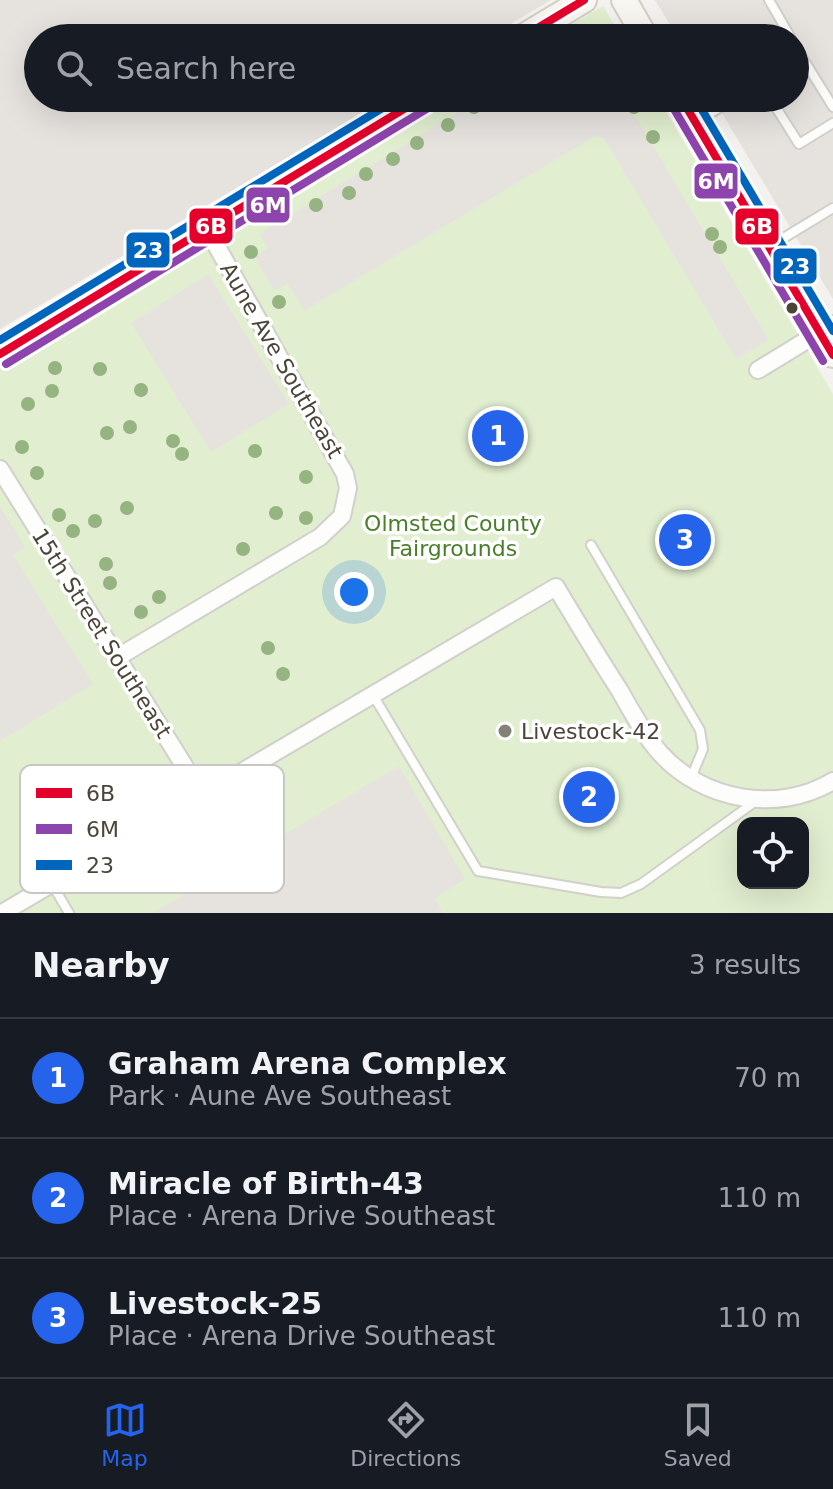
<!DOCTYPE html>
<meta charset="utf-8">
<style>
:root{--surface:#171b24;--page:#20242c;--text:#f1f3f6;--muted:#9ea1a6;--line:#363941;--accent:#2563eb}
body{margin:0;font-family:"DejaVu Sans",sans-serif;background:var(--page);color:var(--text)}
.controls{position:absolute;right:24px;bottom:24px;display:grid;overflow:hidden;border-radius:16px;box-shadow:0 8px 32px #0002}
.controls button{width:72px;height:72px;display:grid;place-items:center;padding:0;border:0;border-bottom:2px solid var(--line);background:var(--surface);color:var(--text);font:40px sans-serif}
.you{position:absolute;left:354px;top:592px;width:28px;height:28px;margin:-20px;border:6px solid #fff;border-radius:50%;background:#1a73e8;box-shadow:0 0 0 12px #1a73e833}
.badge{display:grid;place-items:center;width:52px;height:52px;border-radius:50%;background:var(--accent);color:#fff;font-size:26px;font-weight:700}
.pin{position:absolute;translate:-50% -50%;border:4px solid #fff;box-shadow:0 2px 8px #0006}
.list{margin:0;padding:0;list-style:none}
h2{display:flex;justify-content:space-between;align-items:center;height:104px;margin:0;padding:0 32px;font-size:34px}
h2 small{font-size:26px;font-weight:400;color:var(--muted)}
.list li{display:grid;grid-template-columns:52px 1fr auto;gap:24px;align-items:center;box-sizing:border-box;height:120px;padding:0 32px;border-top:2px solid var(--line)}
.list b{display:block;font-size:30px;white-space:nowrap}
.list p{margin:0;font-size:26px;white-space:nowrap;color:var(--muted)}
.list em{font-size:26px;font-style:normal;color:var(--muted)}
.icon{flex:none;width:44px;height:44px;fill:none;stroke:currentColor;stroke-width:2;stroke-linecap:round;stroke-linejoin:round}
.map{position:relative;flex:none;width:833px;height:913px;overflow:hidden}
.search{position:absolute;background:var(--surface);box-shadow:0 8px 32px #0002;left:24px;right:24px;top:24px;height:88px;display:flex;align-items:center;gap:20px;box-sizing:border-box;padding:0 28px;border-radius:44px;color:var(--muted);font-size:30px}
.sheet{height:464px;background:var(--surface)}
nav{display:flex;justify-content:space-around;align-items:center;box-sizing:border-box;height:112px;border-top:2px solid var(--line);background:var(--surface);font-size:22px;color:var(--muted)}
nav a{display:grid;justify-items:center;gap:4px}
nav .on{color:var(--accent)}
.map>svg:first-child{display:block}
.industrial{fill:#e6e2de}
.green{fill:#e1eecf;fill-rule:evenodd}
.parking{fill:#e6e3df}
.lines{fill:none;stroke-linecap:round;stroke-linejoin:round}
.service-casing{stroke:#d2d0cb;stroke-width:12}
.minor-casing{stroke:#d2d0cb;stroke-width:20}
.secondary-casing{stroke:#d3cfc5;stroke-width:28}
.service{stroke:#fdfdfc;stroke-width:8}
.minor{stroke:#fdfdfc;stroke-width:16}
.secondary{stroke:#f7f6f1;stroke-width:24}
.bus-1-casing{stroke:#fff;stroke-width:14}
.bus-2-casing{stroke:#fff;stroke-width:14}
.bus-3-casing{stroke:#fff;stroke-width:14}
.bus-1{stroke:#e4002b;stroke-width:8}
.bus-2{stroke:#8e44ad;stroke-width:8}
.bus-3{stroke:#0065bd;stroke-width:8}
.tree{fill:#96b382}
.bus-dot{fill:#4b4439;stroke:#fff;stroke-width:3}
.poi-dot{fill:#868178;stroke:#fff;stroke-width:3}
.labels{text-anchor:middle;stroke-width:7;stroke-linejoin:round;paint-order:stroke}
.street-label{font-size:22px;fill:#4b4439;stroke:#fff}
.park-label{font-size:22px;fill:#4a7f2a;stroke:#fff}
.poi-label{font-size:22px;fill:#4b4439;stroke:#fff;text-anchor:start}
.key{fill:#fff;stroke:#c9c7c4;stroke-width:2}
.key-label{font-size:22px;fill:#4b4439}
.line-badge{stroke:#fff;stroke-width:3}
.badge-label{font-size:22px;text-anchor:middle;font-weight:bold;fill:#fff}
</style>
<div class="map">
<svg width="833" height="913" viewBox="0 0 833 913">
<rect width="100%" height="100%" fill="#f4f2ee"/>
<g class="industrial">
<path d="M0,0H551L487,38H38V98H387L0,329Z"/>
<path d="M655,0H833V299L713,98H795V38H678Z"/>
</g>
<g class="green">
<path d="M603,6L622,38H549Z"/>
<path d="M449,98H658L833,394V913H0V366ZM743,823H803V883H743Z"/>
</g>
<g class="parking">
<path d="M481,98H624L769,340L736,359L604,138L595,136L304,311L288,283L274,291L255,257L268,248L259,234Z"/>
<path d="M208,274L289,404L211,452L131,323Z"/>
<path d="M0,507L25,547L13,555L93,684L0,741Z"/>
<path d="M399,766L465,879L435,898L443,913H153Z"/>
</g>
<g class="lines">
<defs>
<g id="service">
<path d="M769,0L791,38"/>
<path d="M795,45L802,57L795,61"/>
<path d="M802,57L833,107"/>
<path d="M770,98L799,144L833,123"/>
<path d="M699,120L736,98"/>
<path d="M772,245L833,208"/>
<path d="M591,545L700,730L703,749L691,778"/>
<path d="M373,695L478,871L601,892L621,893L641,884L756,801"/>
<path d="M52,884L69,913"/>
</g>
<g id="minor">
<path d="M758,370L833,324"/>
<path d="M0,469L203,796"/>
<path d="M118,657L320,537L342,516L348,488L345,474L207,229"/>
<path d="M2,913L556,587C577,622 598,657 620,691C632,712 644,735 660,753C703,801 778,814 833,781"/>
</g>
<g id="secondary">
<path d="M624,0L646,38"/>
<path d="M521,38L584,0"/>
<path d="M681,98L833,355"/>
<path d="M0,354L422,98"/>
</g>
</defs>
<use href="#service" class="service-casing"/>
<use href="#minor" class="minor-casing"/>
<use href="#secondary" class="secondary-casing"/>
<use href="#service" class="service"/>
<use href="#minor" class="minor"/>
<use href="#secondary" class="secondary"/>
<defs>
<g id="bus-1">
<path d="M521,38L584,0"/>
<path d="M681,98L833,355"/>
<path d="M0,354L422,98"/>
</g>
<g id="bus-2">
<path d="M671,104L823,361"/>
<path d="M6,364L428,108"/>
</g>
<g id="bus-3">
<path d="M695,98L833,331"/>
<path d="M0,340L399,98"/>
</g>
</defs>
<use href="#bus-1" class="bus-1-casing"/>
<use href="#bus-2" class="bus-2-casing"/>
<use href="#bus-3" class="bus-3-casing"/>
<use href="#bus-1" class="bus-1"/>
<use href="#bus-2" class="bus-2"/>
<use href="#bus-3" class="bus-3"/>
</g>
<g class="tree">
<circle cx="474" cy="107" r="7"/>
<circle cx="634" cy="107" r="7"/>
<circle cx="448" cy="125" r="7"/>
<circle cx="653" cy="137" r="7"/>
<circle cx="417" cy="143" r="7"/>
<circle cx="393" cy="159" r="7"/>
<circle cx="366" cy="174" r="7"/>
<circle cx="349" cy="193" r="7"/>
<circle cx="316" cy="205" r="7"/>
<circle cx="712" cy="234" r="7"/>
<circle cx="720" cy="247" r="7"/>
<circle cx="251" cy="252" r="7"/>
<circle cx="279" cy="302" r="7"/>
<circle cx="55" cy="368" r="7"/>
<circle cx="100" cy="369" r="7"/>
<circle cx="141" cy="390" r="7"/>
<circle cx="52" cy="391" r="7"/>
<circle cx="28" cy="404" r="7"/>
<circle cx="130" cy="427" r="7"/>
<circle cx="107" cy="433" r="7"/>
<circle cx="173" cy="441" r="7"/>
<circle cx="22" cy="447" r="7"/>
<circle cx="255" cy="451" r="7"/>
<circle cx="182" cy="454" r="7"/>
<circle cx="37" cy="473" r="7"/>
<circle cx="306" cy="477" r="7"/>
<circle cx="127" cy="508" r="7"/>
<circle cx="276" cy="513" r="7"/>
<circle cx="59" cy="515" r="7"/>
<circle cx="306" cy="518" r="7"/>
<circle cx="95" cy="521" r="7"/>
<circle cx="73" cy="531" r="7"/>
<circle cx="243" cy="549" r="7"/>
<circle cx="106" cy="564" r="7"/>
<circle cx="110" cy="583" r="7"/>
<circle cx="159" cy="597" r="7"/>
<circle cx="141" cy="612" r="7"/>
<circle cx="268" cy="648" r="7"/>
<circle cx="283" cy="674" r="7"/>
</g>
<circle class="bus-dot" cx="792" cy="308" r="7"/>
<circle class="poi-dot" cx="505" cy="731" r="8"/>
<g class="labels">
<g class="street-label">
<text transform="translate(282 360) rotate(60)" y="8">Aune Ave Southeast</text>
<text transform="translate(102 633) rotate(58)" y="8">15th Street Southeast</text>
</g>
<g class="park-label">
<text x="453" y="531">Olmsted County<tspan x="453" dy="25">Fairgrounds</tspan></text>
</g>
<g class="poi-label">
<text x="521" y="739">Livestock-42</text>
</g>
</g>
<rect x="20" y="765" width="264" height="128" rx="12" class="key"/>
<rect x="36" y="788" width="36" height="10" fill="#e4002b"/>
<rect x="36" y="824" width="36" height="10" fill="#8e44ad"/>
<rect x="36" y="860" width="36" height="10" fill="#0065bd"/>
<g class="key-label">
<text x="86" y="801">6B</text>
<text x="86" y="837">6M</text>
<text x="86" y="873">23</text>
</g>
<g class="line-badge">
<rect x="693" y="162" width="46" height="38" rx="8" fill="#8e44ad"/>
<rect x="245" y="186" width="46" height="38" rx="8" fill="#8e44ad"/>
<rect x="188" y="207" width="46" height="38" rx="8" fill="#e4002b"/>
<rect x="734" y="207" width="46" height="39" rx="8" fill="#e4002b"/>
<rect x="125" y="231" width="46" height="38" rx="8" fill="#0065bd"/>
<rect x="772" y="247" width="46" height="38" rx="8" fill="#0065bd"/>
</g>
<g class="badge-label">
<text x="716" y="189">6M</text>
<text x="268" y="213">6M</text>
<text x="211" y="234">6B</text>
<text x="757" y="234">6B</text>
<text x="148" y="258">23</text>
<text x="795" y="274">23</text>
</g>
</svg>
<div class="controls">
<button><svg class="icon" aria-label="locate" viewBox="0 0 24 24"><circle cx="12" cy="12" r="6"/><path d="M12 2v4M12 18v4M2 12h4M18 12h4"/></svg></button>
</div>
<div class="you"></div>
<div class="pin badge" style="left:498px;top:436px">1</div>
<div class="pin badge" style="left:589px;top:797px">2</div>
<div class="pin badge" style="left:685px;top:540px">3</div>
<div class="search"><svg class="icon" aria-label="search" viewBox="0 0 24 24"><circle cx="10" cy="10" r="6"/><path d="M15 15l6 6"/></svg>Search here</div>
</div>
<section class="sheet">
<h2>Nearby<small>3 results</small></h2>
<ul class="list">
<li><span class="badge">1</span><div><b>Graham Arena Complex</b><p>Park · Aune Ave Southeast</p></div><em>70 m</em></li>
<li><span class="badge">2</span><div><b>Miracle of Birth-43</b><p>Place · Arena Drive Southeast</p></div><em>110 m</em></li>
<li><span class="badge">3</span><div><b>Livestock-25</b><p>Place · Arena Drive Southeast</p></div><em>110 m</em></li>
</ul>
</section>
<nav>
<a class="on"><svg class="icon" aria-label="map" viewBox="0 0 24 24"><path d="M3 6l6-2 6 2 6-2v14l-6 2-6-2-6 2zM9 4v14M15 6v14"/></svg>Map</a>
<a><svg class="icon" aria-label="directions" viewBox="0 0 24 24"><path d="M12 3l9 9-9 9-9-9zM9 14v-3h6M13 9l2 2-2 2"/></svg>Directions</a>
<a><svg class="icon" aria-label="saved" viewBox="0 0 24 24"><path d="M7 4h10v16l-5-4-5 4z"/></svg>Saved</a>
</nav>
